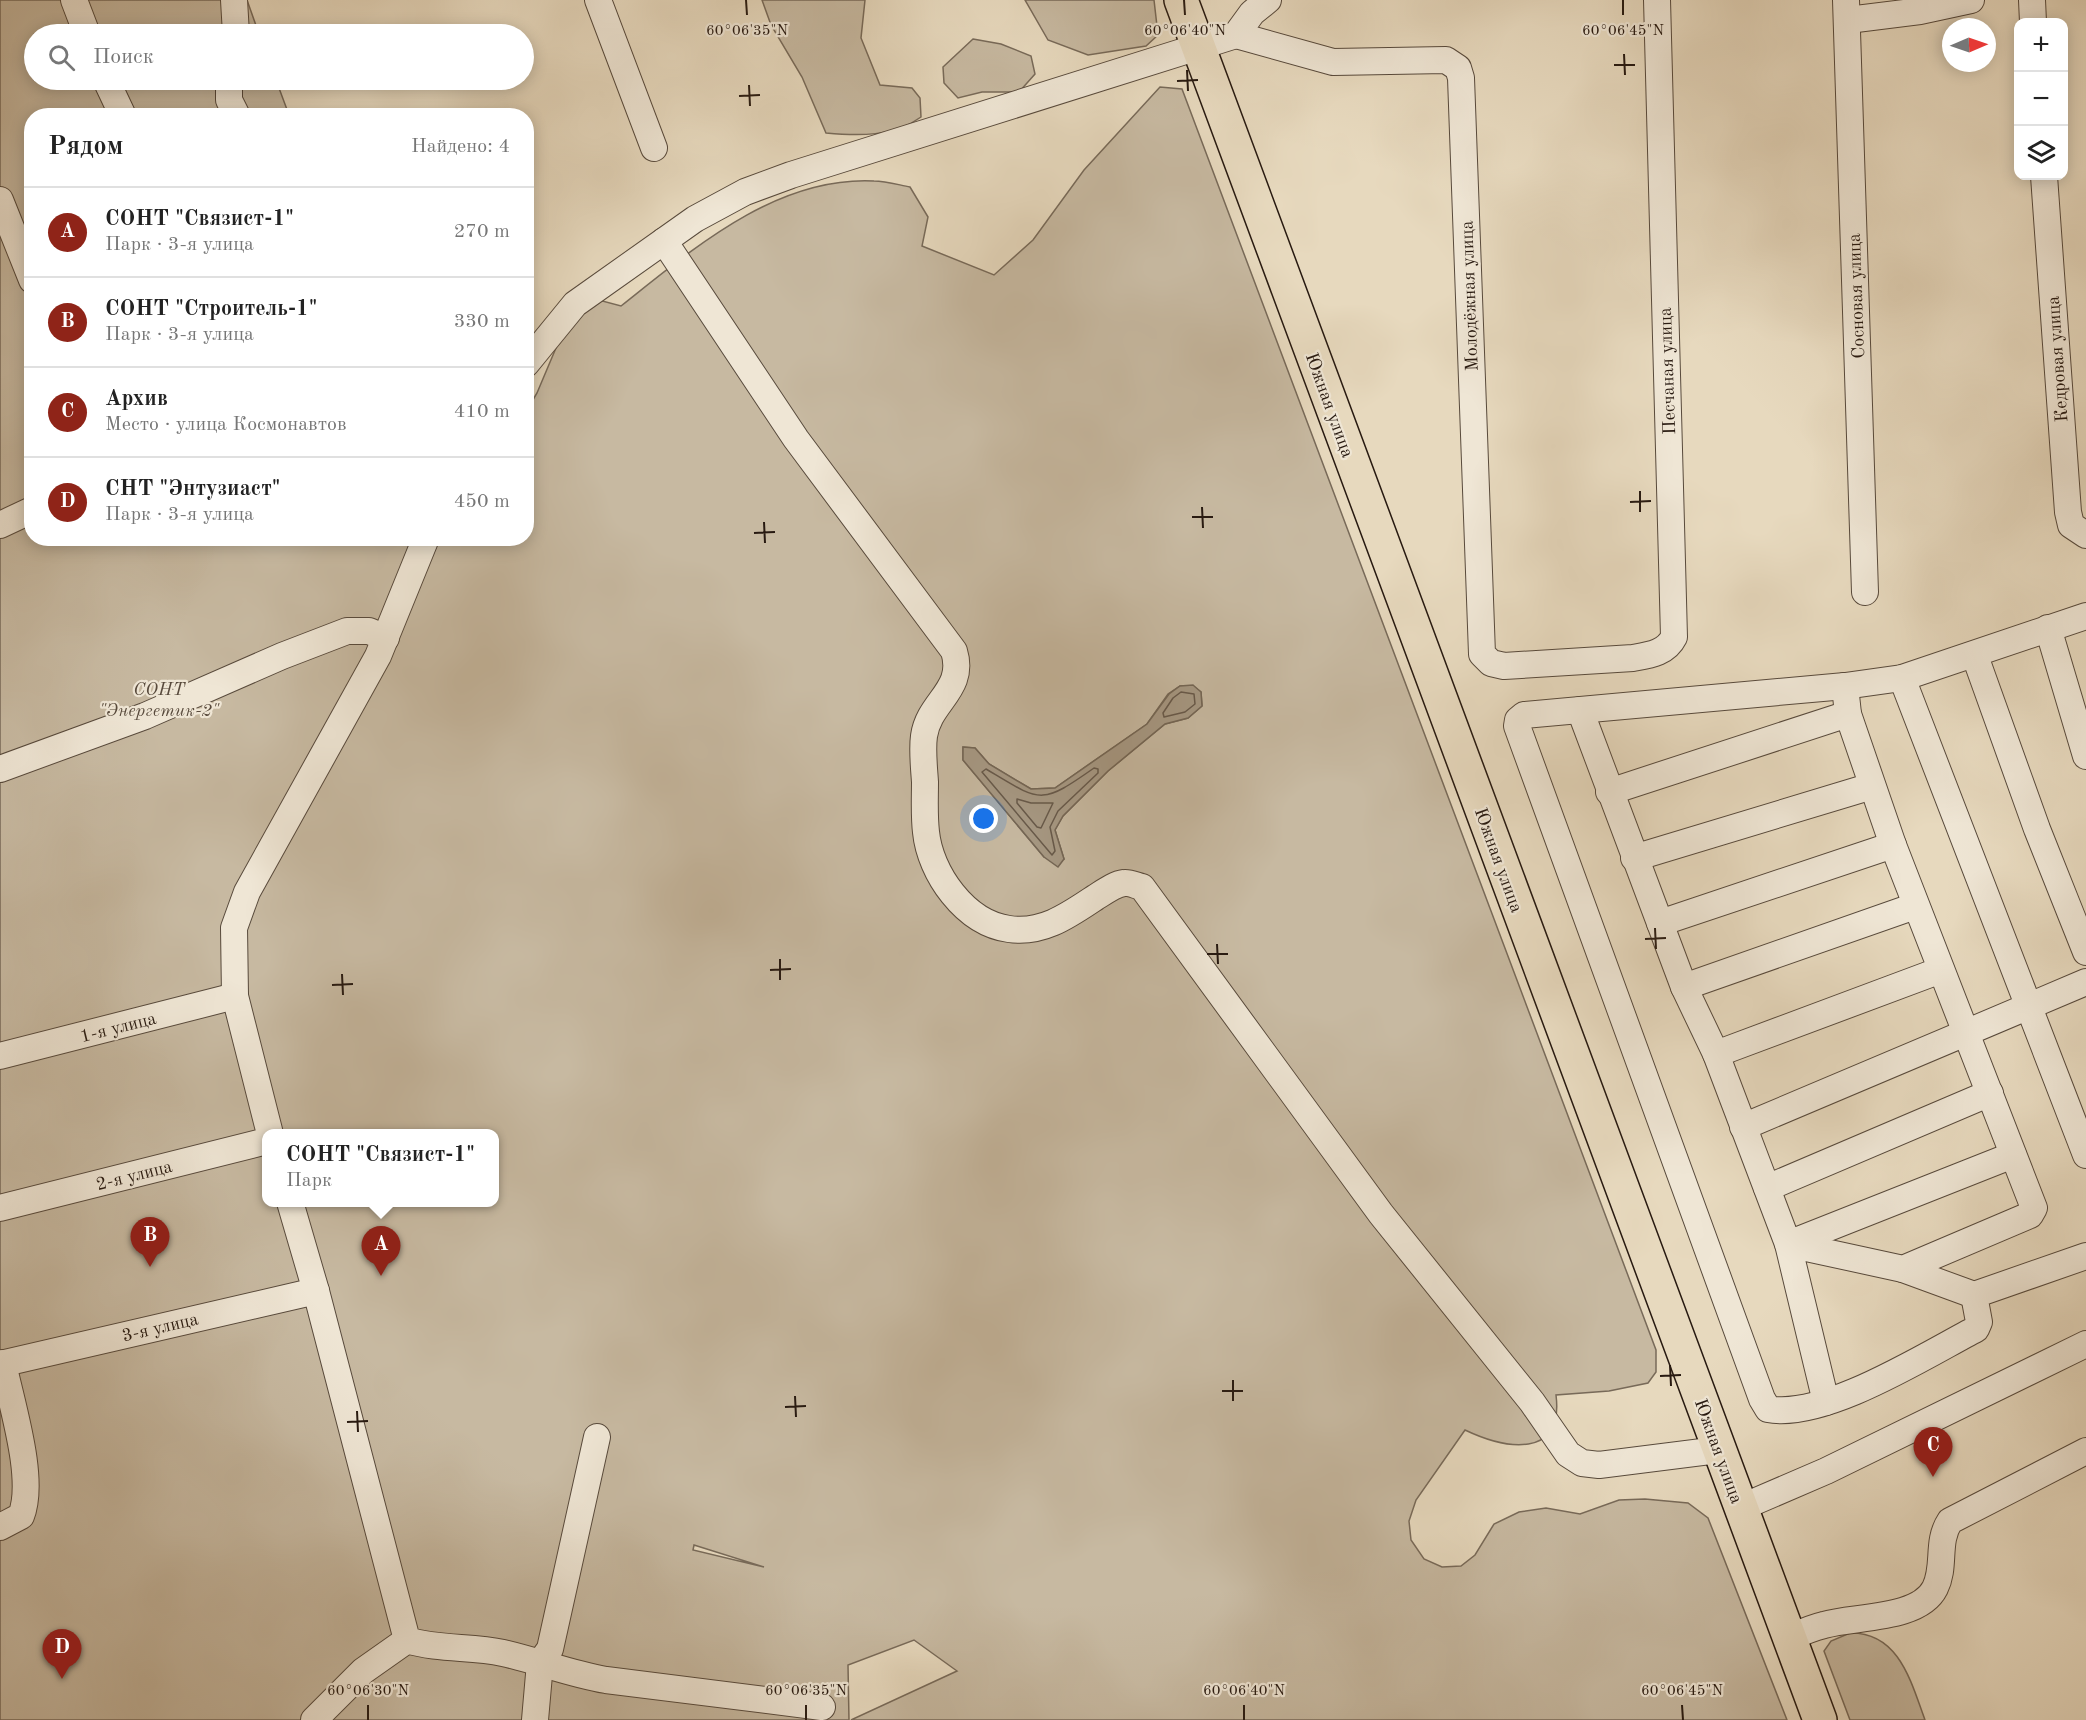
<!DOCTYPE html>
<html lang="ru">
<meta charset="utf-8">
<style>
:root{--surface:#fff;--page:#f2f2f2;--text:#222;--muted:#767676;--line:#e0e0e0;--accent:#8f2418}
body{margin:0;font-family:"Old Standard TT",serif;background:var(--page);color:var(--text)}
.controls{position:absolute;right:18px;top:18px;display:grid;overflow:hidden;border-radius:12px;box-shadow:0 3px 15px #0003}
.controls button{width:54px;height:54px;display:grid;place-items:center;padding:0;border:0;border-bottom:2px solid var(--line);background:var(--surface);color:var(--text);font:30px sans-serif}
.compass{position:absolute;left:1942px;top:18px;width:54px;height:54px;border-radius:50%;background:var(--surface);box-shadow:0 3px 15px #0003;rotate:88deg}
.you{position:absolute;left:984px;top:819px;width:21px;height:21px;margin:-15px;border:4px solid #fff;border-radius:50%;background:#1a73e8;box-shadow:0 0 0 9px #1a73e833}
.badge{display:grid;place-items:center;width:39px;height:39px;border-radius:50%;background:var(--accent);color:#fff;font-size:20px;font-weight:700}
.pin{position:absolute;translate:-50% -50px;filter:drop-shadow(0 2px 3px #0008)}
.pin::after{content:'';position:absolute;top:32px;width:21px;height:18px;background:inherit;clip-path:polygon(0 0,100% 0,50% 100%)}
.popup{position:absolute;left:262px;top:1129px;width:237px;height:78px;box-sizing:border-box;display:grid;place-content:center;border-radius:12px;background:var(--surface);filter:drop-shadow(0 2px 4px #0005);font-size:20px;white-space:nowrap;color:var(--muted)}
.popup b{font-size:22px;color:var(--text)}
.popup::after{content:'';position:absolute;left:50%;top:100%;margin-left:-12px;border:12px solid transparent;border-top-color:var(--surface)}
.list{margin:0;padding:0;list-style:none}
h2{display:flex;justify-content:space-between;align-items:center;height:78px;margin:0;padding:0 24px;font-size:26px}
h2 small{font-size:20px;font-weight:400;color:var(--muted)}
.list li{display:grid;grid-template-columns:39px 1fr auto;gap:18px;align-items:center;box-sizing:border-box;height:90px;padding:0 24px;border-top:2px solid var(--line)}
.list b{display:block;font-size:22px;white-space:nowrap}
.list p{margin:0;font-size:20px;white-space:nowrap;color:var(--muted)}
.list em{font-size:20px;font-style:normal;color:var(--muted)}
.icon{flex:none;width:33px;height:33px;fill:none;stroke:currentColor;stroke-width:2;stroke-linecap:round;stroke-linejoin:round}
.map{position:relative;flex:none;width:2086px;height:1720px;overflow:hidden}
.search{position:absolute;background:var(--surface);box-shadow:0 3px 15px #0003;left:24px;top:24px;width:510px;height:66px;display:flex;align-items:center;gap:15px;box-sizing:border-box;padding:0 21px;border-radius:33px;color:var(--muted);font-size:22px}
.panel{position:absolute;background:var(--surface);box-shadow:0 3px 15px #0003;left:24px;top:108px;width:510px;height:438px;border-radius:24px}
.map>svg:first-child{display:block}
.green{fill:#c7b9a1;stroke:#786a59;stroke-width:1.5;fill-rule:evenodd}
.water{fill:#a69883;stroke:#746655;stroke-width:1.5}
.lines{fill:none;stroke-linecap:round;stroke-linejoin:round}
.shore{stroke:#67594a;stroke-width:1.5}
.minor-casing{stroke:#584a3c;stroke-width:28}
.major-casing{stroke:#281a11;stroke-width:36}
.minor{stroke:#efe6d5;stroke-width:26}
.major{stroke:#e7d9be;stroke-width:33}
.ticks{fill:none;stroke:#281a11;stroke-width:2}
.labels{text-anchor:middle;stroke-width:4.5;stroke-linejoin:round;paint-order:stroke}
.street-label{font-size:18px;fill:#281a11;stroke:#efe6d5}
.park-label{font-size:18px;font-style:italic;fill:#584a3c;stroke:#efe6d5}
.ticks-label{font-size:15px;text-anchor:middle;fill:#281a11;stroke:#efe6d5;stroke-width:4.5;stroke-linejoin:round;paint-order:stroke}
</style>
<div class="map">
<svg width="2086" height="1720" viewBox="0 0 2086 1720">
<rect width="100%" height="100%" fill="#e7d9be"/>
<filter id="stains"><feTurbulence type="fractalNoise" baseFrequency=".00333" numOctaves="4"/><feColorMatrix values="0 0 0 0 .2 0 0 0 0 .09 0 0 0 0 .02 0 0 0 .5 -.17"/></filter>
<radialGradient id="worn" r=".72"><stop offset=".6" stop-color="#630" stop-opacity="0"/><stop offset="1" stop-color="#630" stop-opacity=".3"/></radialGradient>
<g class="green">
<path d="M0,0H247L259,34H34V80H276L289,115L32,116V538H526L527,410L537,393L564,329L595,299L621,306C693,249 776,176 874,181C886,181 899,185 910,187L928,217L922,246L994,275L1033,240L1084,170L1160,87L1182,89L1656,1350V1372L1648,1383L1609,1391L1556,1395C1564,1460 1505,1449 1465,1430L1416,1500L1409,1521L1411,1540L1424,1559L1442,1567L1461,1566L1475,1555L1494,1524L1519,1512L1546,1508L1580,1514L1619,1500L1645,1499L1688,1503L1708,1518L1787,1720H851L957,1671L914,1640L848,1665L849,1720H0ZM1180,686H1193L1201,692L1202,706L1188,718L1165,724L1108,771L1063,816L1055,830L1064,859L1044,857L963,760V747L975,748L989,764L1031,789L1055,788L1147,724L1168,694ZM267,1134H495V1202H267ZM694,1545L764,1567L693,1550Z"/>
<path d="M762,0H865L861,38L880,85L912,88L920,98L921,117C894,137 858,136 826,133L802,77L771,25Z"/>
<path d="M1025,0H1154L1158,35L1146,46L1088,55L1048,40Z"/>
<path d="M973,39L1001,44L1031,56L1035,74L1019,92H982L958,98L944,83L943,67Z"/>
<path d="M1850,1633C1899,1632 1911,1682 1925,1720H1850L1824,1651L1831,1641Z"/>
</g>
<path class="water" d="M1193,685L1201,692L1202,706L1188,718L1165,724L1108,771L1063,816L1055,830L1064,859L1058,867L1044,857L963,760V747L975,748L989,764L1031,789L1055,788L1147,724L1169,694L1180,686Z"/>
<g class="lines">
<g class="shore">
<path d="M1181,692L1194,694L1195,704L1185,712L1164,717L1163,713L1173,698Z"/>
<path d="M1094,768L1098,769V773L1058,811L1050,827L1055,851L1052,855L982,772L986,769C1041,802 1040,806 1094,768Z"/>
<path d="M1017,799L1031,803H1053L1041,828L1037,827L1017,803Z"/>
</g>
<defs>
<g id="minor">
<path d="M74,0L87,34"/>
<path d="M234,0L236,34"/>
<path d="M598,0L654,148"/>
<path d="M1846,0L1865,592"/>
<path d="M2032,0L2033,22"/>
<path d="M1848,20L1920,11L1971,0"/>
<path d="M1236,35L1333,62L1446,60L1458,68L1461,78L1482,654L1491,663L1504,666L1633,658C1650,655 1666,653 1674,637L1657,0"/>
<path d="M106,80L123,116"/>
<path d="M229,80V100L237,116"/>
<path d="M2044,176L2068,512L2071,525L2086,535"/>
<path d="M0,200L32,280"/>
<path d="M664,241L796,439L954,651C966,690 929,701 924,736C922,750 924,767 925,782C925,798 924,815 926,832C930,873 965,923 1009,929C1043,934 1069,915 1096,897C1104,892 1115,884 1124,883C1129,882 1137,886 1142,887L1381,1214L1532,1402L1568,1454L1582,1463L1599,1465L1718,1450"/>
<path d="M526,364L575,304L695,219L745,192L791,175L1236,35L1252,13L1268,0"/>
<path d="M0,525L32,510"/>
<path d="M2086,616L1902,678L1845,686L1524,715L1518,720L1517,726L1762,1399L1768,1409C1824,1420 1926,1355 1976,1329L1979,1322L1974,1295L2086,1256"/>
<path d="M2048,628L2086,756"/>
<path d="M1975,656L2037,829L2086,952"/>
<path d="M1902,678L2086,1155"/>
<path d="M1580,710L1684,987L1716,1054L1788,1244L2013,1155"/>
<path d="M0,769L145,716L282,656L347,631H369L386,638"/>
<path d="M1609,792L1848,714"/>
<path d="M1634,858L1872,786"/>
<path d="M1660,923L1893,845"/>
<path d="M1684,987L1915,906"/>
<path d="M1716,1054L1941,970"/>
<path d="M0,1056L235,996"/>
<path d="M1743,1127L2086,982"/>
<path d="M270,1134L235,996L234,928L247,892L378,656L426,538"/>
<path d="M1767,1188L1990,1093"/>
<path d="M290,1202L316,1291L407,1640C439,1650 471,1646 503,1653C538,1661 571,1674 606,1680L822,1707"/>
<path d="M0,1208L267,1141"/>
<path d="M1903,1269L1974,1295"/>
<path d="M0,1364L316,1291"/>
<path d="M1826,1402L1788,1244L1903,1269L2030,1215L2034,1208L1893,845L1848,714L1845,686"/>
<path d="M1740,1508L1826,1471L2086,1344"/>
<path d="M0,1527L21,1516C36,1479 11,1403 3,1363"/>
<path d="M1789,1638C1800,1633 1811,1628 1824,1625C1855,1616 1919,1620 1935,1588C1946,1566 1936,1542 1950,1521L2086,1451"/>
<path d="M540,1663L550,1649L597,1437"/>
<path d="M314,1720L363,1671L407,1640"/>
<path d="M535,1720L540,1663"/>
</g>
<path id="major" d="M1181,0L1820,1720"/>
</defs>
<use href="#minor" class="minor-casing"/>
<use href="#major" class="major-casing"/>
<use href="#minor" class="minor"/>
<use href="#major" class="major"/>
</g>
<path class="ticks" d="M746,0L747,15M1184,0L1185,15M1623,0V15M1624,54L1625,75M1614,65H1635M1187,70L1188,91M1177,81L1198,80M749,85L750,106M739,96L760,95M1640,491V512M1630,502L1651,501M1202,507L1203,528M1192,517H1213M764,522L765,543M754,533L775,532M1655,928L1656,949M1645,939L1666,938M1217,944L1218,964M1207,954H1228M780,959V980M770,970L791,969M342,974L343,995M332,985L353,984M1670,1365L1671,1386M1660,1376L1681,1375M1233,1380V1401M1222,1391H1243M795,1396L796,1417M785,1407L806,1406M357,1411L358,1432M347,1422L368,1421M368,1705V1720M806,1705V1720M1244,1705V1720M1682,1705L1683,1720"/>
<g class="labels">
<g class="street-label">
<text transform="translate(1469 296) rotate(-92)" y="6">Молодёжная улица</text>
<text transform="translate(1856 296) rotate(-92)" y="6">Сосновая улица</text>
<text transform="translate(2057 359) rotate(-94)" y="6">Кедровая улица</text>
<text transform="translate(1667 371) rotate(-92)" y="6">Песчаная улица</text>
<text transform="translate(1330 405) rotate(70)" y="6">Южная улица</text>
<text transform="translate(1499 860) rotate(70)" y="6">Южная улица</text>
<text transform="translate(118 1027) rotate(-14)" y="6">1-я улица</text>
<text transform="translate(134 1175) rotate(-14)" y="6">2-я улица</text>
<text transform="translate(160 1327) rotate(-13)" y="6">3-я улица</text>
<text transform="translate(1719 1451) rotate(70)" y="6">Южная улица</text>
</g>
<g class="park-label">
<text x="159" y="695">СОНТ<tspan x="159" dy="21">"Энергетик-2"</tspan></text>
</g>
</g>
<g class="ticks-label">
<text x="747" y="35">60°06'35"N</text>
<text x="1185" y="35">60°06'40"N</text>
<text x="1623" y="35">60°06'45"N</text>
<text x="368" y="1695">60°06'30"N</text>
<text x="806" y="1695">60°06'35"N</text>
<text x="1244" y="1695">60°06'40"N</text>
<text x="1682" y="1695">60°06'45"N</text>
</g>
<rect width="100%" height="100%" filter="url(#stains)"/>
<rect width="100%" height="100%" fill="url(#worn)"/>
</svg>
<div class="controls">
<button>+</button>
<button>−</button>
<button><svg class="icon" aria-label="layers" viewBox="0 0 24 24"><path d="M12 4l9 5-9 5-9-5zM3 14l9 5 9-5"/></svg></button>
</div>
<svg class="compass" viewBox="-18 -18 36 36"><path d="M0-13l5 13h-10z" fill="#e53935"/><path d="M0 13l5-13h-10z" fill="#767676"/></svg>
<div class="you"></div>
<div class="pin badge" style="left:381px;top:1276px">A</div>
<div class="popup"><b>СОНТ &quot;Связист-1&quot;</b>Парк</div>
<div class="pin badge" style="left:150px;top:1267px">B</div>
<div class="pin badge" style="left:1933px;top:1477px">C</div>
<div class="pin badge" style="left:62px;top:1679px">D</div>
<div class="search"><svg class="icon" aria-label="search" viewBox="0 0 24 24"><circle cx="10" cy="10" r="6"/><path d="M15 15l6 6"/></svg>Поиск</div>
<section class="panel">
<h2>Рядом<small>Найдено: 4</small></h2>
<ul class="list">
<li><span class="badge">A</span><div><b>СОНТ &quot;Связист-1&quot;</b><p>Парк · 3-я улица</p></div><em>270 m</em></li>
<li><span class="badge">B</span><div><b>СОНТ &quot;Строитель-1&quot;</b><p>Парк · 3-я улица</p></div><em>330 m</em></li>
<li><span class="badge">C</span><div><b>Архив</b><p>Место · улица Космонавтов</p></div><em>410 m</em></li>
<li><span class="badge">D</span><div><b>СНТ &quot;Энтузиаст&quot;</b><p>Парк · 3-я улица</p></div><em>450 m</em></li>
</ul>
</section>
</div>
